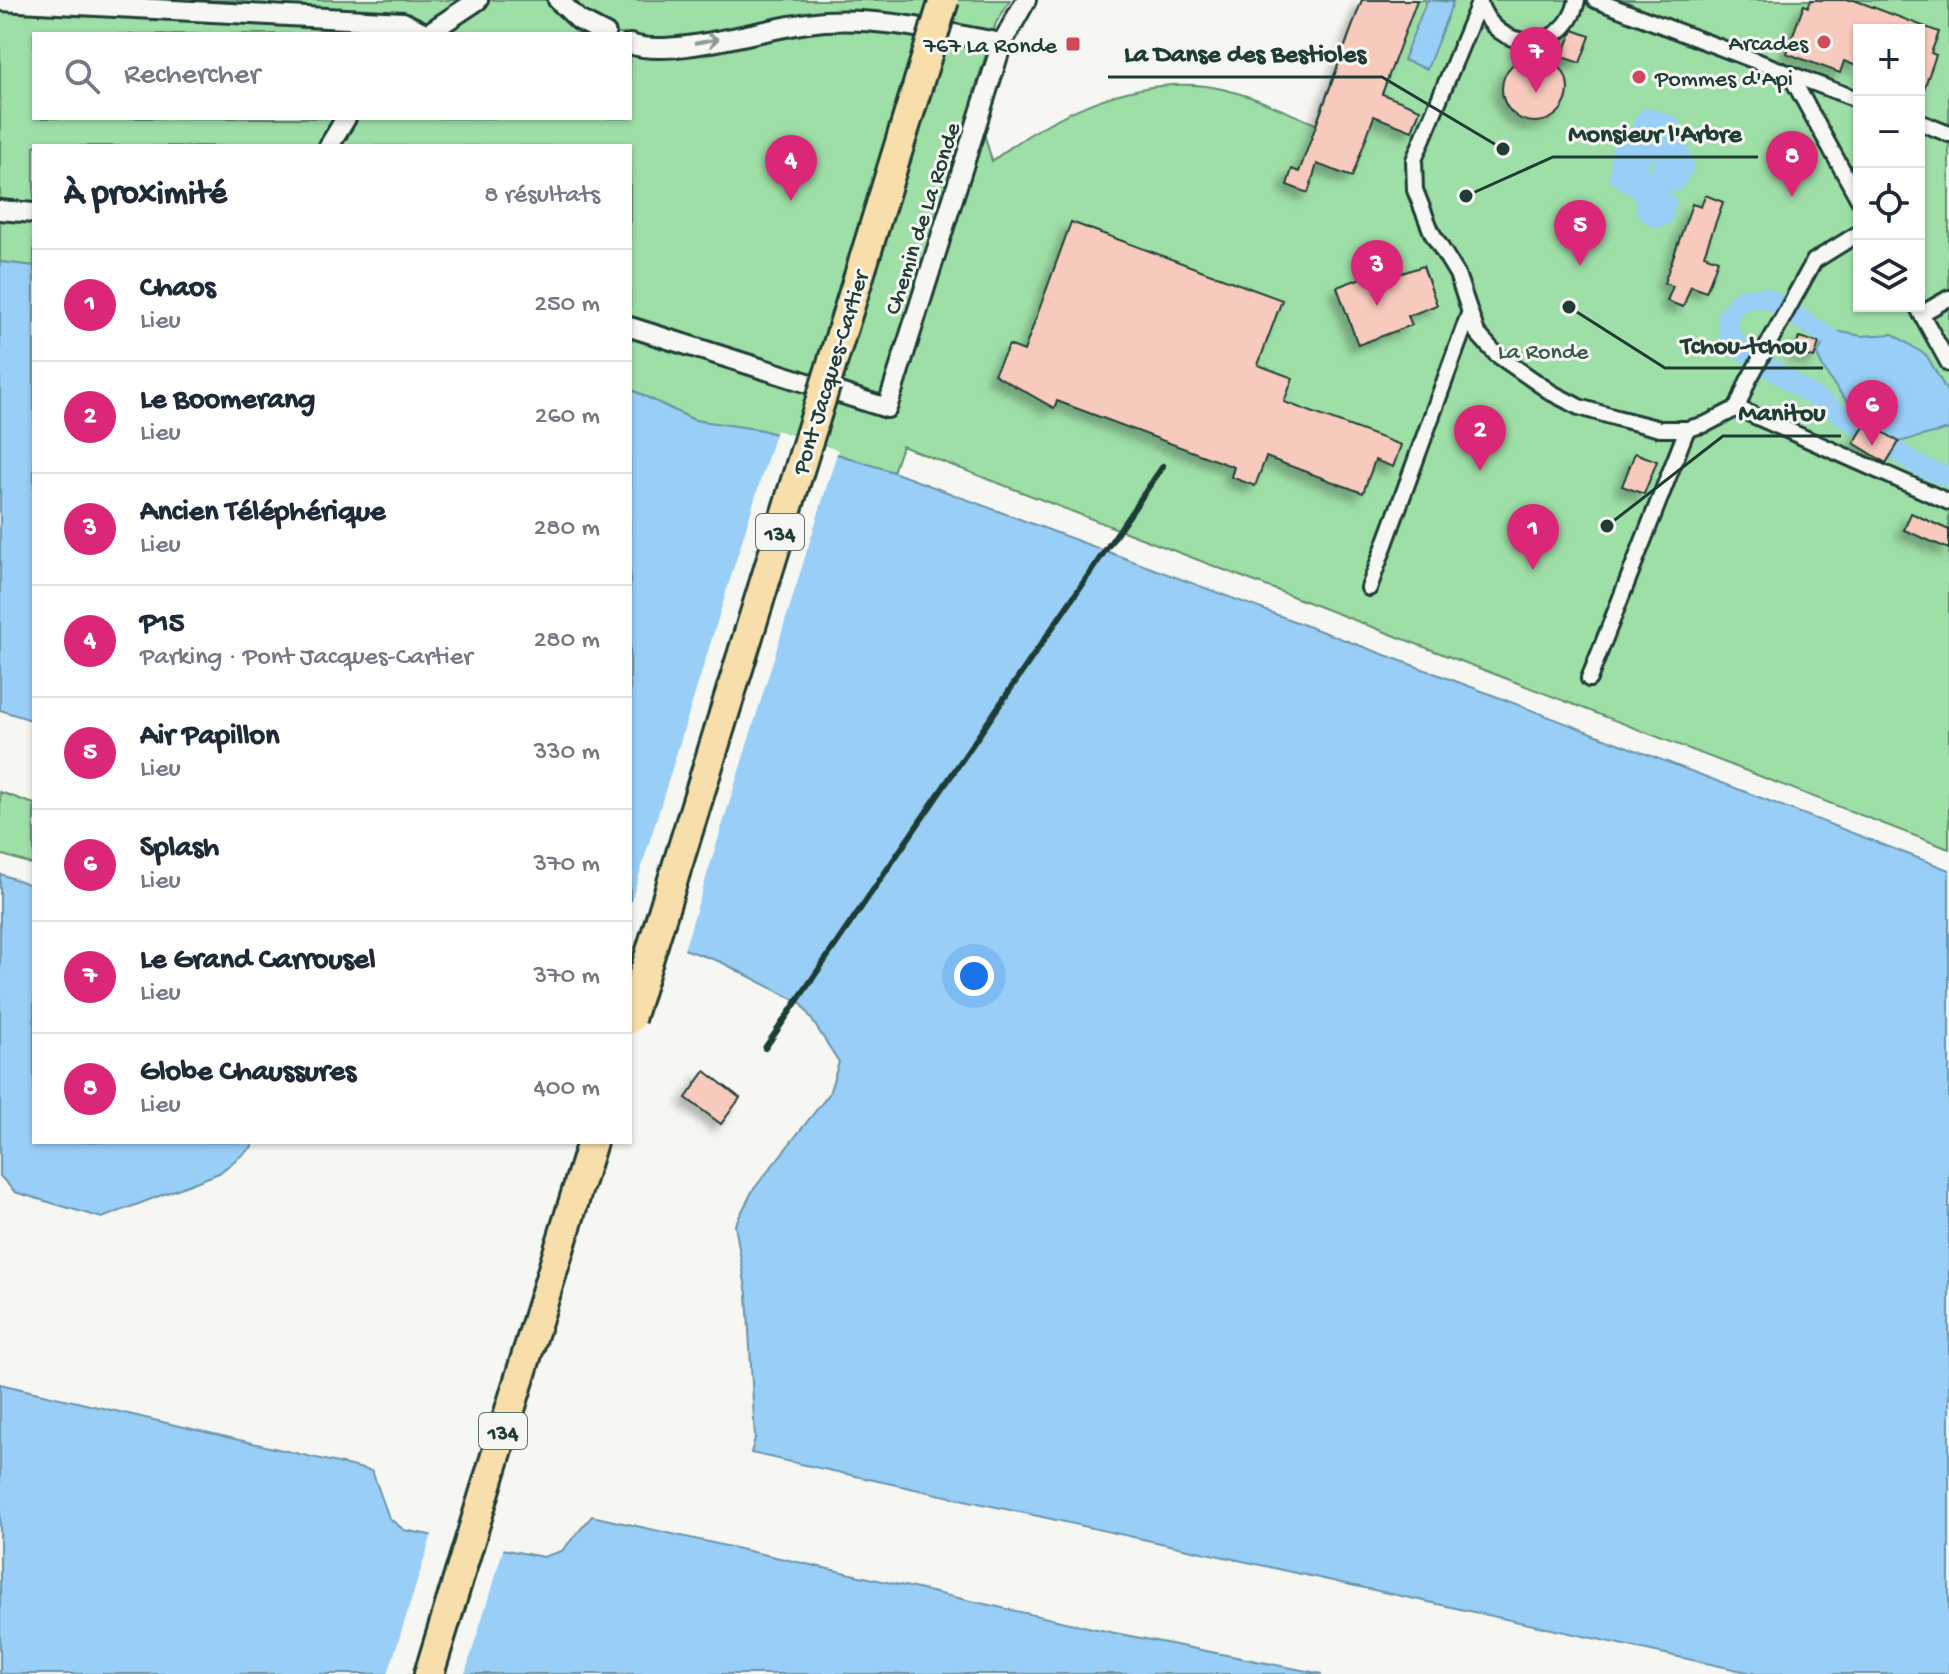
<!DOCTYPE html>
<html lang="fr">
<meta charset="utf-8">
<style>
:root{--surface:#fff;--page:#f6f6f7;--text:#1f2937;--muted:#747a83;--line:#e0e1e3;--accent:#db2777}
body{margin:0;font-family:"Gochi Hand",sans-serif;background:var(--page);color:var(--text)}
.controls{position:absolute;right:24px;top:24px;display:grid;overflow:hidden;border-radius:0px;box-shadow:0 2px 6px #0004}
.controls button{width:72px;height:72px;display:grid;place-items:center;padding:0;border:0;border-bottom:2px solid var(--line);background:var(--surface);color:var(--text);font:40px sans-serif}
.you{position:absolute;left:974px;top:976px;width:28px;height:28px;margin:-20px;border:6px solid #fff;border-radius:50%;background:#1a73e8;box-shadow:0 0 0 12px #1a73e833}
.badge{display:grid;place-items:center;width:52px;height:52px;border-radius:50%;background:var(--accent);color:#fff;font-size:26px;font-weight:700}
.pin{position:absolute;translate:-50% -66px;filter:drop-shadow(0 2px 4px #0008)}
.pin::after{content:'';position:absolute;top:42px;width:28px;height:24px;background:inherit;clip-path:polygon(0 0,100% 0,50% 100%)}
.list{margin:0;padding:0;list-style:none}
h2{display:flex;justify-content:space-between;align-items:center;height:104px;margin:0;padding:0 32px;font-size:34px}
h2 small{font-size:26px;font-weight:400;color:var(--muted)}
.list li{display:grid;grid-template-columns:52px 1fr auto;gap:24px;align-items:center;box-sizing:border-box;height:112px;padding:0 32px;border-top:2px solid var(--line)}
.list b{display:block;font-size:30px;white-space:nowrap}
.list p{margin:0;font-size:26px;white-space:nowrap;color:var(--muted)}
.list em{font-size:26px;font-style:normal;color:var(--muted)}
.icon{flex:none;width:44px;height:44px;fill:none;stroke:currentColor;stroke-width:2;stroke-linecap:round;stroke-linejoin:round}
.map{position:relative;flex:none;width:1949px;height:1674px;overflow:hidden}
.search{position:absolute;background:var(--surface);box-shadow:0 2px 6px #0004;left:32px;top:32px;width:600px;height:88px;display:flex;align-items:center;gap:20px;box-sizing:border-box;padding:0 28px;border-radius:0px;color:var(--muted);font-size:30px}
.panel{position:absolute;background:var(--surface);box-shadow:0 2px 6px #0004;left:32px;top:144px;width:600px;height:1000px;border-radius:0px}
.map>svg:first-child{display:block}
.green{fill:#9edea7;stroke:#5e8e6e;stroke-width:2;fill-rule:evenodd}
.water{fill:#99cef7;stroke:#6894a9;stroke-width:2}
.pier{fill:#f6f6f2}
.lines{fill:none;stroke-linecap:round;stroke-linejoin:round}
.canal{stroke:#99cef7;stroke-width:20}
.building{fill:#f8cabd;stroke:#1f3d34;stroke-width:2;filter:url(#shadow)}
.pedestrian-casing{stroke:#1f3d34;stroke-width:20}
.minor-casing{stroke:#1f3d34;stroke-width:24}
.primary-casing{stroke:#1f3d34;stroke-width:34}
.pedestrian{stroke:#f6f6f2;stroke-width:14}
.minor{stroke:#f6f6f2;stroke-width:18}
.primary{stroke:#f8deab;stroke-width:28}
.rail{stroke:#1f3d34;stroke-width:6}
.primary-bridge-casing{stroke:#1f3d34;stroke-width:34;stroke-linecap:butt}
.primary-bridge{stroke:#f8deab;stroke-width:28}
.oneway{stroke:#8a9a93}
.poi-dot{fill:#d1495b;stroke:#f6f6f2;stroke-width:3}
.labels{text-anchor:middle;stroke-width:6;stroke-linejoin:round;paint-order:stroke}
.shield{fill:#f6f6f2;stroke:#60746d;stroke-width:2}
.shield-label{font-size:22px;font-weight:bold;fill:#1f3d34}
.poi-label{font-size:24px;fill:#1f3d34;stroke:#f6f6f2;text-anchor:end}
.street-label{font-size:24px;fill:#1f3d34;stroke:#f6f6f2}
.park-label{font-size:24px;fill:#385d4b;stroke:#f6f6f2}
.leader{fill:none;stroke:#1f3d34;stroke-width:3}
.callout-dot{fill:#1f3d34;stroke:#f6f6f2;stroke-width:3}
.callout-label{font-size:26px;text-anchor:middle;font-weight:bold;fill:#1f3d34;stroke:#f6f6f2;stroke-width:6;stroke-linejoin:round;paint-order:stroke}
</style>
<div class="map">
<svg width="1949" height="1674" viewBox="0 0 1949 1674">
<defs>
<filter id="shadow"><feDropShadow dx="-7" dy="7" stdDeviation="4" flood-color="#0004"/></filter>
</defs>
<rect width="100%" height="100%" fill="#f6f6f2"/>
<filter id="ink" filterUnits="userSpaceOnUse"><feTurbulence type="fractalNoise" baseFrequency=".0125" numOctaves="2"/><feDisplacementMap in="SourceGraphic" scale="16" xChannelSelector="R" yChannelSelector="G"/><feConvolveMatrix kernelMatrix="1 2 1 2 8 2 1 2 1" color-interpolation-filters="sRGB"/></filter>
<g filter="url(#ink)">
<g class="green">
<path d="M0,0H1010L996,23L973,95L992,161C1051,115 1129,77 1206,86C1244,91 1281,110 1316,124L1362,0H1949V849L902,446L893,472L762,430L694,420L630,389V146H34V266L0,262ZM1859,30H1919V306H1859ZM34,34H630V118H34Z"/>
<path d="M0,792L34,804V865L0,854Z"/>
</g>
<g class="water">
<path d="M1427,0L1453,2L1427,69L1403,60Z"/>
<path d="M0,262L34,266V721L0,710Z"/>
<path d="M1830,330L1862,336L1893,334L1927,356L1949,395V429L1899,442C1865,421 1834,395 1817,355Z"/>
<path d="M630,389L694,420L762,430L893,472L1474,688L1949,870V1674H1756L751,1453L755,1438L747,1294L735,1225L753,1190L829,1094L839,1062L801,1003L721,962L630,930Z"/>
<path d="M0,874L34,886V1142H254L252,1147L219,1173L102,1218L15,1192L0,1176Z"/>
<path d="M0,1384L372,1471L389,1518L404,1530L543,1557L562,1551L592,1516L1110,1632L1322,1674H0Z"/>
</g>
<g class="pier">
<path d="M776,430L838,450L683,953L630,934V905Z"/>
<path d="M433,1531L504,1547L465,1674H388Z"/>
</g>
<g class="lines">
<g class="canal">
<path d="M1648,118L1671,126L1684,167L1674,182L1661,171L1666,153L1658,145L1650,146L1636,163L1637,171L1666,203L1663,216L1657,218L1647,211L1643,192L1619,176L1622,150L1639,144L1643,123Z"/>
<path d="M1849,350L1766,297L1741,299L1728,315L1729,334L1741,349L1923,468L1949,477"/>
</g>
</g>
<g class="building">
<path d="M1362,0H1417L1382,94L1420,109L1412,131L1374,116L1352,177L1317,164L1308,193L1287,185L1292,169L1299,172Z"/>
<path d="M1811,0H1854L1939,32L1931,53L1936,55L1921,97L1919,30H1859V67L1844,61L1840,73L1786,53L1804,5L1808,7Z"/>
<path d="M1573,30L1590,36L1580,63L1562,57Z"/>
<circle cx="1535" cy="89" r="33"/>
<path d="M1705,195L1723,202L1704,255L1718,260L1706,292L1691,286L1683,307L1667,301L1673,286L1664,283L1692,204L1701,207Z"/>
<path d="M1071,222L1282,300L1258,365L1293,378L1284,402L1401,445L1393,467L1375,460L1363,493L1266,457L1255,486L1231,477L1234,467L1057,401L1054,408L994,374L1009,345L1024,351Z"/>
<path d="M1423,266L1437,305L1408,316L1412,325L1358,345L1337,287L1390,267L1393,276Z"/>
<path d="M1799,337L1819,343L1814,358L1794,352Z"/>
<path d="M1867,422L1899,442L1886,463L1854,443Z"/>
<path d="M1635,453L1657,461L1644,494L1622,486Z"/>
<path d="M1911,513L1949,530V549L1904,530Z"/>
<path d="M705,1071L740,1098L721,1124L686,1098Z"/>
</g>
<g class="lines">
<defs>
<g id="pedestrian">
<path d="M1595,0L1859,100"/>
<path d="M1479,1C1495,54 1565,56 1577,0"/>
<path d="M1479,3L1414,160L1415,190L1432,233L1457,274L1477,333L1496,354L1552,393L1579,407L1617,418L1660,429H1687L1706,424L1737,408L1949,502"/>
<path d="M1789,73L1859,200"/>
<path d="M1919,122L1949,134"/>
<path d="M1917,306L1949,364"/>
<path d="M1921,314L1949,298"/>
<path d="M1737,408L1748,381L1814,261L1859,233"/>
<path d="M1369,588L1469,314"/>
<path d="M1589,679L1687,429"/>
</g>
<g id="minor">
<path d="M558,0L579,20L606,34"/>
<path d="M0,1L403,22L427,34"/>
<path d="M427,34L478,0"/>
<path d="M630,44C674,60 773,24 825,21C884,17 944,33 1002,43"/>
<path d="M329,146L346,118"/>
<path d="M0,210L34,213"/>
<path d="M630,327L887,408L1002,43L1026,0"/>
</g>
<path id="primary" d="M429,1674L592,1142"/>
</defs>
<use href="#pedestrian" class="pedestrian-casing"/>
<use href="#minor" class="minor-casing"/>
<use href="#primary" class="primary-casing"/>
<use href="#pedestrian" class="pedestrian"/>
<use href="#minor" class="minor"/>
<use href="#primary" class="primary"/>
<path class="rail" d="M765,1048L1163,466"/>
<defs>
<path id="primary-bridge" d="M630,1019L944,0"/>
</defs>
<use href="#primary-bridge" class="primary-bridge-casing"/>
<use href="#primary-bridge" class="primary-bridge"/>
</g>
<defs><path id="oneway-shaft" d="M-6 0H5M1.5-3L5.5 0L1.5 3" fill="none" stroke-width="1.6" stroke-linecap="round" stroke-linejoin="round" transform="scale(2)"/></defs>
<use class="oneway" href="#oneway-shaft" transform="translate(707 41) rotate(-11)"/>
</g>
<g class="poi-dot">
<circle cx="1824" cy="42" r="8"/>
<rect x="1065" y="36" width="16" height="16" rx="4"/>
<circle cx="1639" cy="77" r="8"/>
</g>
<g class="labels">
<g class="shield">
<rect x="756" y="514" width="48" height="36" rx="6"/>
<rect x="479" y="1413" width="48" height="36" rx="6"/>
</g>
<g class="shield-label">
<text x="780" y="540">134</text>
<text x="503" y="1439">134</text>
</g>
<g class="poi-label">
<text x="1808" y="50">Arcades</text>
<text x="1057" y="52">767 La Ronde</text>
<text x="1655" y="85" text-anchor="start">Pommes d'Api</text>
</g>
<g class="street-label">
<text transform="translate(921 218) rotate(-72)" y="8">Chemin de La Ronde</text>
<text transform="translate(829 372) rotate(-73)" y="8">Pont Jacques-Cartier</text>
</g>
<g class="park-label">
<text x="1543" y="358">La Ronde</text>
</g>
</g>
<path class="leader" d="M1503 149L1382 77H1108M1466 196L1553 157H1758M1569 307L1665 368H1823M1607 526L1723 436H1841"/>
<g class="callout-dot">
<circle cx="1503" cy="149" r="8"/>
<circle cx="1466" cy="196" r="8"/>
<circle cx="1569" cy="307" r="8"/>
<circle cx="1607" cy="526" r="8"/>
</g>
<g class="callout-label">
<text x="1245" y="61">La Danse des Bestioles</text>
<text x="1655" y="141">Monsieur l'Arbre</text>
<text x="1744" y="353">Tchou-tchou</text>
<text x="1782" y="420">Manitou</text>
</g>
</svg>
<div class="controls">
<button>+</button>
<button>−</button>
<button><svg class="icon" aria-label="locate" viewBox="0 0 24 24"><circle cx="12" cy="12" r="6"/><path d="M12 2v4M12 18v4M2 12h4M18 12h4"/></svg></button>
<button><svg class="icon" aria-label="layers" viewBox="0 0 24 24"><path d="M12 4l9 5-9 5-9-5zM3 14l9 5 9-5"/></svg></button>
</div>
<div class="you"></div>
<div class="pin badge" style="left:1533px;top:570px">1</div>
<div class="pin badge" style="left:1480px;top:471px">2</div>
<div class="pin badge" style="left:1377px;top:306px">3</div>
<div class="pin badge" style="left:791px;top:201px">4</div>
<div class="pin badge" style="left:1580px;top:266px">5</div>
<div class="pin badge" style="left:1872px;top:446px">6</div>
<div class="pin badge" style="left:1536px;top:93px">7</div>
<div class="pin badge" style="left:1792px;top:197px">8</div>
<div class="search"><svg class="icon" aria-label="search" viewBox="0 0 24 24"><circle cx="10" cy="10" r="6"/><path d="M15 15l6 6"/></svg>Rechercher</div>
<section class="panel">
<h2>À proximité<small>8 résultats</small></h2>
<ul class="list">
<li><span class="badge">1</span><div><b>Chaos</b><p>Lieu</p></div><em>250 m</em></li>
<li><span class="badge">2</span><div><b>Le Boomerang</b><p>Lieu</p></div><em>260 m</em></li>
<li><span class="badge">3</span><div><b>Ancien Téléphérique</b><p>Lieu</p></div><em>280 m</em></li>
<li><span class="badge">4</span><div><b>P15</b><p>Parking · Pont Jacques-Cartier</p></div><em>280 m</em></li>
<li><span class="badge">5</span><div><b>Air Papillon</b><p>Lieu</p></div><em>330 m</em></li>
<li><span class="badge">6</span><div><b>Splash</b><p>Lieu</p></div><em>370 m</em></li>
<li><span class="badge">7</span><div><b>Le Grand Carrousel</b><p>Lieu</p></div><em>370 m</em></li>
<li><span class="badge">8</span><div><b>Globe Chaussures</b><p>Lieu</p></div><em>400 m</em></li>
</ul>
</section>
</div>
